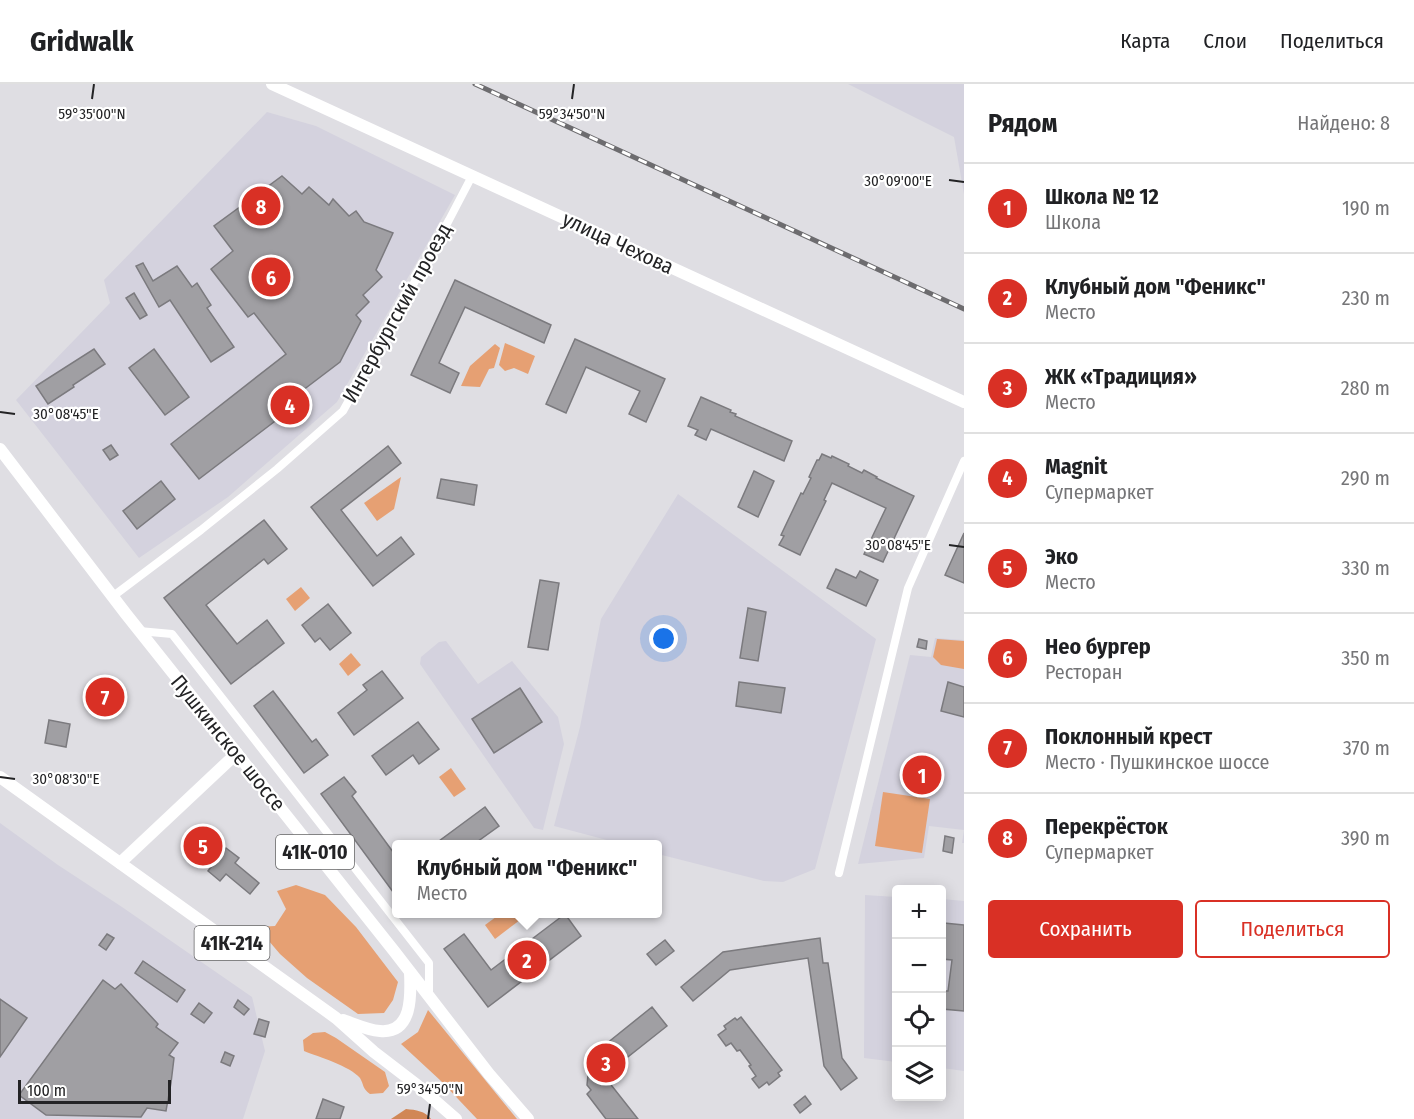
<!DOCTYPE html>
<html lang="ru">
<meta charset="utf-8">
<style>
:root{--surface:#fff;--page:#f6f6f6;--text:#202124;--muted:#757577;--line:#e0e0e0;--accent:#d93025}
body{margin:0;font-family:"Fira Sans Condensed",sans-serif;background:var(--page);color:var(--text)}
.controls{position:absolute;right:18px;bottom:18px;display:grid;overflow:hidden;border-radius:6px;box-shadow:0 3px 15px #0003}
.controls button{width:54px;height:54px;display:grid;place-items:center;padding:0;border:0;border-bottom:2px solid var(--line);background:var(--surface);color:var(--text);font:30px sans-serif}
.scale{position:absolute;left:18px;bottom:15px;width:153px;box-sizing:border-box;padding-left:6px;border:3px solid #232325;border-top:0;font-size:16px;line-height:21px;white-space:nowrap;color:#232325;-webkit-text-stroke:4px #fff;paint-order:stroke}
.you{position:absolute;left:664px;top:555px;width:21px;height:21px;margin:-15px;border:4px solid #fff;border-radius:50%;background:#1a73e8;box-shadow:0 0 0 9px #1a73e833}
.badge{display:grid;place-items:center;width:39px;height:39px;border-radius:50%;background:var(--accent);color:#fff;font-size:20px;font-weight:700}
.pin{position:absolute;translate:-50% -50%;border:3px solid #fff;box-shadow:0 2px 6px #0006}
.popup{position:absolute;left:392px;top:756px;width:270px;height:78px;box-sizing:border-box;display:grid;place-content:center;border-radius:6px;background:var(--surface);filter:drop-shadow(0 2px 4px #0005);font-size:20px;white-space:nowrap;color:var(--muted)}
.popup b{font-size:22px;color:var(--text)}
.popup::after{content:'';position:absolute;left:50%;top:100%;margin-left:-12px;border:12px solid transparent;border-top-color:var(--surface)}
.list{margin:0;padding:0;list-style:none}
h2{display:flex;justify-content:space-between;align-items:center;height:78px;margin:0;padding:0 24px;font-size:26px}
h2 small{font-size:20px;font-weight:400;color:var(--muted)}
.list li{display:grid;grid-template-columns:39px 1fr auto;gap:18px;align-items:center;box-sizing:border-box;height:90px;padding:0 24px;border-top:2px solid var(--line)}
.list b{display:block;font-size:22px;white-space:nowrap}
.list p{margin:0;font-size:20px;white-space:nowrap;color:var(--muted)}
.list em{font-size:20px;font-style:normal;color:var(--muted)}
.actions{display:flex;gap:12px;padding:18px 24px}
.actions a{flex:1;padding:14px 0;border:2px solid var(--accent);border-radius:6px;text-align:center;font-size:21px;color:var(--accent)}
.actions .main{background:var(--accent);color:#fff}
.icon{flex:none;width:33px;height:33px;fill:none;stroke:currentColor;stroke-width:2;stroke-linecap:round;stroke-linejoin:round}
.map{position:relative;flex:none;width:964px;height:1035px;overflow:hidden}
header{display:flex;align-items:center;gap:36px;box-sizing:border-box;height:84px;padding:0 30px;background:var(--surface);border-bottom:2px solid var(--line)}
header strong{font-size:28px}
nav{display:flex;gap:33px;margin-inline-start:auto;font-size:21px}
main{display:flex}
aside{flex:1;background:var(--surface)}
.map>svg:first-child{display:block}
.built{fill:#d4d2de}
.green{fill:#e6a073}
.forest{fill:#d18756}
.building{fill:#a09fa3;stroke:#7b7a7e;stroke-width:1.5}
.lines{fill:none;stroke-linecap:round;stroke-linejoin:round}
.street{stroke:#fff;stroke-width:8}
.secondary{stroke:#fff;stroke-width:12}
.primary{stroke:#fff;stroke-width:12}
.rail-casing{stroke:#6d6c6f;stroke-width:5}
.rail{stroke:#fff;stroke-width:3;stroke-dasharray:9;stroke-linecap:butt}
.ticks{fill:none;stroke:#232325;stroke-width:2}
.labels{text-anchor:middle;stroke-width:4.5;stroke-linejoin:round;paint-order:stroke}
.shield{fill:#fff;stroke:#656566;stroke-width:1.5}
.shield-label{font-size:20px;font-weight:bold;fill:#232325}
.street-label{font-size:21px;fill:#232325;stroke:#fff}
.ticks-label{font-size:15px;text-anchor:middle;fill:#232325;stroke:#fff;stroke-width:4.5;stroke-linejoin:round;paint-order:stroke}
</style>
<header>
<strong>Gridwalk</strong>
<nav><a>Карта</a><a>Слои</a><a>Поделиться</a></nav>
</header>
<main>
<div class="map">
<svg width="964" height="1035" viewBox="0 0 964 1035">
<rect width="100%" height="100%" fill="#dfdee3"/>
<g class="built">
<path d="M848,0H964V110L954,53Z"/>
<path d="M267,28L316,42L455,111L337,318L228,413L139,474L16,316L110,219L104,196Z"/>
<path d="M678,410L876,555L815,785L783,798L764,797L658,770V760H622L554,742L580,643L601,535Z"/>
<path d="M935,554L964,556V759H962L964,746L929,742L924,774L858,780L910,571L931,573Z"/>
<path d="M446,557L478,600L512,577L558,633L564,660L543,746L534,744L420,580L421,573L439,558Z"/>
<path d="M0,739L58,781L122,823L252,913L265,967L243,1035H0Z"/>
<path d="M865,811L896,813V978L864,974Z"/>
<path d="M942,815L964,817V987L942,984Z"/>
</g>
<g class="green">
<path d="M505,259L535,272L528,290L514,284L505,287L499,281Z"/>
<path d="M495,260L500,264L494,284L489,285L480,303L461,302L470,282Z"/>
<path d="M401,393L394,425L377,437L364,419Z"/>
<path d="M301,503L310,514L295,527L286,515Z"/>
<path d="M937,555L964,557V585L941,581L933,573Z"/>
<path d="M351,569L361,581L348,592L339,580Z"/>
<path d="M451,684L466,705L454,713L439,693Z"/>
<path d="M883,708L930,715L922,769L875,762Z"/>
<path d="M296,801L325,811L356,843L398,898L393,916L384,929L358,930L307,894L280,870L257,843L275,842L286,825L277,807Z"/>
<path d="M500,830H515L520,836L495,855L485,841Z"/>
<path d="M428,926L517,1035H477L441,997L401,960L418,948Z"/>
<path d="M325,948L336,954L385,988L389,1002L383,1009L370,1010C362,1004 364,1001 360,994C350,982 319,973 304,967L303,956L313,949Z"/>
</g>
<path class="forest" d="M406,1025C416,1026 425,1027 431,1035H391Z"/>
<g class="building">
<path d="M282,92L302,110L309,103L329,121L333,115L349,132L356,127L364,138L393,149L376,186L382,193L363,211L369,218L356,231L361,237L340,278L290,316L295,322L199,395L171,360L286,270L254,229L248,233L211,185L233,167L214,142Z"/>
<path d="M143,179L153,197L177,182L192,203L197,199L211,221L207,224L234,263L211,278L170,216L159,223L136,182Z"/>
<path d="M455,196L551,241L544,259L465,223L439,279L459,289L450,309L411,291Z"/>
<path d="M134,209L147,231L140,235L126,214Z"/>
<path d="M575,255L665,295L646,338L629,330L640,307L586,283L566,329L546,320Z"/>
<path d="M94,265L105,280L73,301L74,303L48,320L36,302Z"/>
<path d="M154,265L189,313L165,331L129,284Z"/>
<path d="M701,313L731,326L730,328L736,330L735,332L792,357L784,377L711,345L706,356L695,351L698,346L688,342Z"/>
<path d="M111,361L118,371L110,376L103,366Z"/>
<path d="M388,362L401,379L341,426L377,472L401,453L414,470L373,502L311,423Z"/>
<path d="M822,370L831,374L832,372L849,380L848,382L862,389L864,386L877,393L876,394L914,412L883,478L864,470L886,424L832,399L824,416L826,417L800,471L779,461L784,452L781,451L801,409L803,410L811,394L809,393L817,376H819Z"/>
<path d="M754,387L774,397L758,433L738,423Z"/>
<path d="M441,395L477,401L474,421L437,414Z"/>
<path d="M161,397L175,415L137,445L123,427Z"/>
<path d="M264,436L287,465L268,480L264,475L206,521L237,560L267,536L284,559L231,600L164,514Z"/>
<path d="M964,449V499L945,491Z"/>
<path d="M836,485L856,494L860,487L878,496L866,522L827,504Z"/>
<path d="M540,496L559,499L548,566L528,563Z"/>
<path d="M328,520L351,549L330,566L320,554L315,558L302,541Z"/>
<path d="M748,524L766,528L758,577L740,574Z"/>
<path d="M919,555L927,557L926,565L917,563Z"/>
<path d="M382,587L403,614L354,651L338,629L367,606L363,601Z"/>
<path d="M739,598L785,604L781,629L736,622Z"/>
<path d="M948,598L964,603V633L941,627Z"/>
<path d="M520,604L542,638L494,669L472,635Z"/>
<path d="M273,607L312,658L316,655L328,671L304,689L254,622Z"/>
<path d="M49,636L70,640L66,663L45,659Z"/>
<path d="M418,638L439,665L419,680L413,671L386,691L372,672Z"/>
<path d="M344,693L356,708L352,712L396,772V812L321,710Z"/>
<path d="M485,723L499,742L474,760H435Z"/>
<path d="M208,750L214,756L199,774L192,768Z"/>
<path d="M945,752L954,754L952,769L943,767Z"/>
<path d="M226,764L239,774L235,779L259,799L250,810L226,790L220,797L208,787Z"/>
<path d="M565,830L581,852L488,923L444,865L464,850L491,886Z"/>
<path d="M944,839L964,841V927L942,925V907H948L952,876L942,875V855Z"/>
<path d="M107,850L114,854L106,866L99,861Z"/>
<path d="M820,854L823,879H828L842,974L857,994L841,1006L824,982L808,874L730,886L693,917L681,903L723,868Z"/>
<path d="M665,856L674,867L656,881L647,870Z"/>
<path d="M143,877L185,906L177,918L135,889Z"/>
<path d="M103,896L115,905L121,900L158,940L156,943L178,959L169,971L174,974L171,999L166,1027L147,1024L141,1033L46,1031L19,1011Z"/>
<path d="M0,915L27,934L0,973Z"/>
<path d="M238,916L249,925L244,931L234,923Z"/>
<path d="M199,919L212,929L204,939L191,930Z"/>
<path d="M652,923L667,942L609,988L608,997L638,1035H606L587,1010L591,1006L587,1001L589,981L595,977L591,972Z"/>
<path d="M741,933L782,986L778,989L780,992L769,1001L767,998L759,1004L752,995L756,992L749,982L751,981L740,966L737,967L731,959L726,962L718,951L726,945L724,942L735,934L737,936Z"/>
<path d="M259,935L269,938L265,953L254,950Z"/>
<path d="M225,968L234,972L230,982L221,978Z"/>
<path d="M805,1012L811,1020L800,1029L794,1021Z"/>
<path d="M323,1015L344,1023L340,1035H316Z"/>
</g>
<g class="lines">
<g class="street">
<path d="M112,513L201,446L277,385L343,327L449,136L472,92"/>
<path d="M139,547L172,550L429,879V912"/>
<path d="M839,789L908,504L964,377"/>
</g>
<g class="secondary">
<path d="M272,0L964,318"/>
<path d="M120,779L237,669"/>
</g>
<g class="primary">
<path d="M0,365L126,530L394,867L489,990L528,1035"/>
<path d="M0,693L336,934L374,968L417,1001L456,1035"/>
<path d="M343,936C355,940 367,946 380,947C413,950 411,910 410,888"/>
</g>
<defs>
<path id="rail" d="M475,0L964,225"/>
</defs>
<use href="#rail" class="rail-casing"/>
<use href="#rail" class="rail"/>
</g>
<path class="ticks" d="M92,15L94,0M572,15L574,0M949,96L964,98M0,328L15,330M949,461L964,463M0,693L15,695M428,1035L430,1020"/>
<g class="labels">
<g class="shield">
<rect x="276" y="751" width="78" height="34" rx="4.5"/>
<rect x="194.5" y="842" width="75" height="34" rx="4.5"/>
</g>
<g class="shield-label">
<text x="315" y="775">41К-010</text>
<text x="232" y="866">41К-214</text>
</g>
<g class="street-label">
<text transform="translate(618 159) rotate(25)" y="7">улица Чехова</text>
<text transform="translate(397 229) rotate(-61)" y="7">Ингербургский проезд</text>
<text transform="translate(228 659) rotate(51)" y="7">Пушкинское шоссе</text>
</g>
</g>
<g class="ticks-label">
<text x="92" y="35">59°35'00"N</text>
<text x="572" y="35">59°34'50"N</text>
<text x="898" y="102">30°09'00"E</text>
<text x="66" y="335">30°08'45"E</text>
<text x="898" y="466">30°08'45"E</text>
<text x="66" y="700">30°08'30"E</text>
<text x="430" y="1010">59°34'50"N</text>
</g>
</svg>
<div class="controls">
<button>+</button>
<button>−</button>
<button><svg class="icon" aria-label="locate" viewBox="0 0 24 24"><circle cx="12" cy="12" r="6"/><path d="M12 2v4M12 18v4M2 12h4M18 12h4"/></svg></button>
<button><svg class="icon" aria-label="layers" viewBox="0 0 24 24"><path d="M12 4l9 5-9 5-9-5zM3 14l9 5 9-5"/></svg></button>
</div>
<div class="scale">100 m</div>
<div class="you"></div>
<div class="pin badge" style="left:922px;top:691px">1</div>
<div class="pin badge" style="left:527px;top:876px">2</div>
<div class="popup"><b>Клубный дом &quot;Феникс&quot;</b>Место</div>
<div class="pin badge" style="left:606px;top:979px">3</div>
<div class="pin badge" style="left:290px;top:321px">4</div>
<div class="pin badge" style="left:203px;top:762px">5</div>
<div class="pin badge" style="left:271px;top:193px">6</div>
<div class="pin badge" style="left:105px;top:613px">7</div>
<div class="pin badge" style="left:261px;top:122px">8</div>
</div>
<aside>
<h2>Рядом<small>Найдено: 8</small></h2>
<ul class="list">
<li><span class="badge">1</span><div><b>Школа № 12</b><p>Школа</p></div><em>190 m</em></li>
<li><span class="badge">2</span><div><b>Клубный дом &quot;Феникс&quot;</b><p>Место</p></div><em>230 m</em></li>
<li><span class="badge">3</span><div><b>ЖК «Традиция»</b><p>Место</p></div><em>280 m</em></li>
<li><span class="badge">4</span><div><b>Magnit</b><p>Супермаркет</p></div><em>290 m</em></li>
<li><span class="badge">5</span><div><b>Эко</b><p>Место</p></div><em>330 m</em></li>
<li><span class="badge">6</span><div><b>Нео бургер</b><p>Ресторан</p></div><em>350 m</em></li>
<li><span class="badge">7</span><div><b>Поклонный крест</b><p>Место · Пушкинское шоссе</p></div><em>370 m</em></li>
<li><span class="badge">8</span><div><b>Перекрёсток</b><p>Супермаркет</p></div><em>390 m</em></li>
</ul>
<div class="actions"><a class="main">Сохранить</a><a>Поделиться</a></div>
</aside>
</main>
